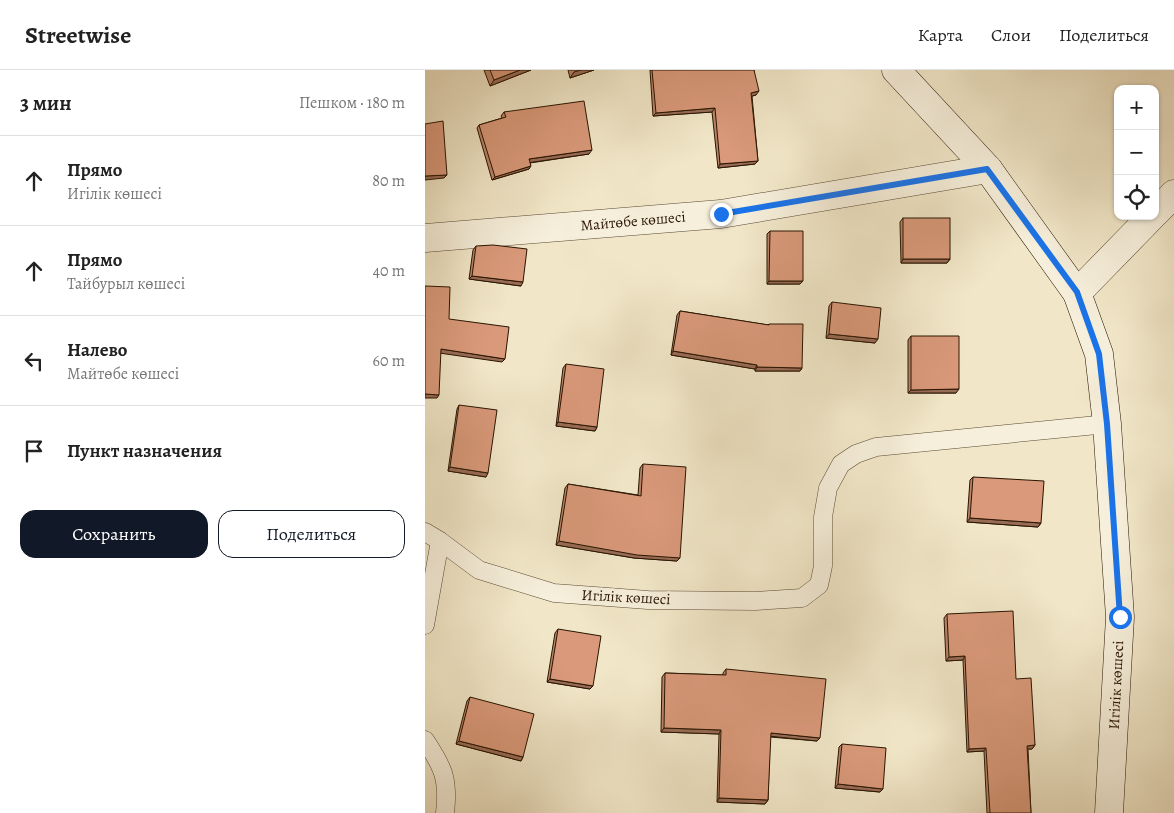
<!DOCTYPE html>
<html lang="ru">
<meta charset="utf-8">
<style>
:root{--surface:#fff;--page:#f6f6f6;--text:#222;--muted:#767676;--line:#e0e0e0;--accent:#111827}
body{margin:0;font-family:Alegreya,serif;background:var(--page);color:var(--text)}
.controls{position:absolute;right:15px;top:15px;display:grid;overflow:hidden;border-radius:10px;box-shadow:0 1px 4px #0004}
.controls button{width:45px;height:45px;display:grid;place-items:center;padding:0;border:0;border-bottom:1px solid var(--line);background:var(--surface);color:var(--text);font:25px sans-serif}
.stop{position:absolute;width:15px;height:15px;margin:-11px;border:4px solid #1a73e8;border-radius:50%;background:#fff}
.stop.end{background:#1a73e8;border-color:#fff;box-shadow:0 1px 5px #0008}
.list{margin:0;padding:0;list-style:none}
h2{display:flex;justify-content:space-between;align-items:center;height:65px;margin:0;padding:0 20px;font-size:21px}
h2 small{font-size:16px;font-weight:400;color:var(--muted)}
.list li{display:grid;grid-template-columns:32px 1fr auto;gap:15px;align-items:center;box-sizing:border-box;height:90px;padding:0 20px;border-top:1px solid var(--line)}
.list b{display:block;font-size:19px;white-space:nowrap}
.list p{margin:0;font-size:16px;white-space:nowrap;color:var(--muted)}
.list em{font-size:16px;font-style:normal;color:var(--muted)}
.actions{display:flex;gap:10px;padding:15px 20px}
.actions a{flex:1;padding:11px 0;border:1px solid var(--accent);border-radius:15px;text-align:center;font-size:18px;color:var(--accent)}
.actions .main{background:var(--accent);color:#fff}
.icon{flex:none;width:28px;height:28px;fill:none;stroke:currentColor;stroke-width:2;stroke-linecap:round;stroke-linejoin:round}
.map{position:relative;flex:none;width:749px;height:743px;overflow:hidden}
header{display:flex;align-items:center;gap:30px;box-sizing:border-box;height:70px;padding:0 25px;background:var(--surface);border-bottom:1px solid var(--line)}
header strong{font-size:24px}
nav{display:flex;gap:28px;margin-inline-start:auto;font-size:18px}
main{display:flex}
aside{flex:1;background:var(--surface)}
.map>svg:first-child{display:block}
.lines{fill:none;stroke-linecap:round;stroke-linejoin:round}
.lane-casing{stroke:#5a4933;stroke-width:19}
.street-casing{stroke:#5a4933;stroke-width:29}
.secondary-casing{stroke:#281401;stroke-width:29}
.lane{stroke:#f6efdb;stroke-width:18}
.street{stroke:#f6efdb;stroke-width:28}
.secondary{stroke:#f6efdb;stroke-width:28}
.wall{fill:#bb8469;stroke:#281401}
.shaded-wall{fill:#986b55;stroke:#281401}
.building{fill:#d9997a;stroke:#281401}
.route{stroke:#1a73e8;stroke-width:6}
.labels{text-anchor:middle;stroke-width:5;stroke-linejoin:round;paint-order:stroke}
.street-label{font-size:15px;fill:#281401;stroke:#f6efdb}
</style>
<header>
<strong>Streetwise</strong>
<nav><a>Карта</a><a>Слои</a><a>Поделиться</a></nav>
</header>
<main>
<aside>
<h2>3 мин<small>Пешком · 180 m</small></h2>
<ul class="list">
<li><svg class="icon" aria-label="ahead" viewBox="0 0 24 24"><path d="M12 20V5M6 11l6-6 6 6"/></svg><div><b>Прямо</b><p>Игілік көшесі</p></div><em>80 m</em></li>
<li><svg class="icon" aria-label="ahead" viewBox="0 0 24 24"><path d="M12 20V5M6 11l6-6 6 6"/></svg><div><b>Прямо</b><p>Тайбурыл көшесі</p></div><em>40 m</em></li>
<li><svg class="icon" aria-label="left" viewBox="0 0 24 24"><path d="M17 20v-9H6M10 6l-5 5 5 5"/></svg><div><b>Налево</b><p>Майтөбе көшесі</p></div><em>60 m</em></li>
<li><svg class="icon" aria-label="arrive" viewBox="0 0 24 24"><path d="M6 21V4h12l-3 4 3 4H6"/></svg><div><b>Пункт назначения</b></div></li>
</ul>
<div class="actions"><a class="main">Сохранить</a><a>Поделиться</a></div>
</aside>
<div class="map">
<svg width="749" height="743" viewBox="0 0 749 743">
<rect width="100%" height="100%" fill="#f1e7c8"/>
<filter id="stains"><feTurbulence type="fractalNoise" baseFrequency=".004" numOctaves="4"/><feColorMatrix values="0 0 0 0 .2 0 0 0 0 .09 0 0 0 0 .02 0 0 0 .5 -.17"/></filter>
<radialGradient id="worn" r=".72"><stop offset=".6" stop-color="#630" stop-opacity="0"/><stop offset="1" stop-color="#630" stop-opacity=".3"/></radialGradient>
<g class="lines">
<defs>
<g id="lane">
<path d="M0,462L15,471L54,500L129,523L223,530L330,531L377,528L394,515L398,496V447L403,418L416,394L431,384L451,377L682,354"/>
<path d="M0,555L15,471"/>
<path d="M0,670C18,697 24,709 20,743"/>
</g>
<g id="street">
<path d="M730,143L749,124"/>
<path d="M0,168L296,144L563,99"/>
<path d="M652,223L727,146"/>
</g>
<path id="secondary" d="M471,0L563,99L652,223L674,284L682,354L695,547L684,743"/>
</defs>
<use href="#lane" class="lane-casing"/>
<use href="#street" class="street-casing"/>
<use href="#secondary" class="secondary-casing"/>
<use href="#lane" class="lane"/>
<use href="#street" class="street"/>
<use href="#secondary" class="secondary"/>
</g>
<g class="wall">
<path d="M59,0H106L65,16Z"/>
<path d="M143,0H169L145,8Z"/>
<path d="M225,0H329L331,25L327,26L333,91L330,94L293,98L287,42L228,46Z"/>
<path d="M79,42L164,84L105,93L104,99L67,110L52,58L54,55L77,48L76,46Z"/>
<path d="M478,148L525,189L522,193H476L475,152Z"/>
<path d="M345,161L375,214H342V164Z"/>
<path d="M51,176L96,216L44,209L48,180Z"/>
<path d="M407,232L450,273L401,268L404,236Z"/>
<path d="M255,241L343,255L344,254L377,298L375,301H330V299L246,285L252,245Z"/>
<path d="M486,266L531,323H483V270Z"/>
<path d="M141,294L172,357L170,361L131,356L138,298Z"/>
<path d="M34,335L61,407L23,401L32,339Z"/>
<path d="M218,394L252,491L209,488L131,475L140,418L143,414L213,425L215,398Z"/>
<path d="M548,407L616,453L613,457L542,452L545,410Z"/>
<path d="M522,544L591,609L610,675L607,679H603L606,743H562L559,681L542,682L538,590L521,591L519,548Z"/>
<path d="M133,559L165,619L122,612L130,563Z"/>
<path d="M301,599L392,671L345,667L343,730L340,734L292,732L294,664L236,662L237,607L240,603L298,605V603Z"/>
<path d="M45,627L98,687L96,691L31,674L42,631Z"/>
<path d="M417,674L458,719L455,722L410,718L414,677Z"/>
</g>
<g class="shaded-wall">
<path d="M95,0H106L65,16L69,10Z"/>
<path d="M156,0H169L145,8L149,2Z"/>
<path d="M334,21L331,25L324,27L326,23Z"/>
<path d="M290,38L287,42L228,46L231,43Z"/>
<path d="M167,80L164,84L102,93L104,89Z"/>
<path d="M333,91L330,94L293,98L295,94Z"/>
<path d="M106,96L104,99L67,110L70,107Z"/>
<path d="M22,105L19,108L0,110V106Z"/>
<path d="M478,189H525L522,193H476Z"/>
<path d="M47,206L98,212L96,216L44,209Z"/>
<path d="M344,211H378L375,214H342Z"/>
<path d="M404,264L453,269L450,273L401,268Z"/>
<path d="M16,279L80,289L77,292L14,283Z"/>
<path d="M248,281L332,295L330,299L246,285Z"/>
<path d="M332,297L377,298L375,301H330Z"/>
<path d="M534,319L531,323H483L486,320Z"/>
<path d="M0,324L14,325L12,328H0Z"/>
<path d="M133,352L172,357L170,361L131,356Z"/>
<path d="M25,397L63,403L61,407L23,401Z"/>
<path d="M545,448L616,453L613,457L542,452Z"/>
<path d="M134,471L255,488L252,491L209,488L131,475Z"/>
<path d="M540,586L538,590L521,591L524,587Z"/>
<path d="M125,609L168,616L165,619L122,612Z"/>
<path d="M239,658L296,660L294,664L236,662Z"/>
<path d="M346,663L395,668L392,671L343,666Z"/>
<path d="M34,671L98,687L96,691L31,674Z"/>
<path d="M610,675L607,679H600L602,676Z"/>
<path d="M561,678L559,681L542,682L544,679Z"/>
<path d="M413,714L458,719L455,722L410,718Z"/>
<path d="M294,728L343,730L340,734L292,732Z"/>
</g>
<g class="building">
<path d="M65,0H95L69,10Z"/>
<path d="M227,0H329L334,21L326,23L333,91L295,94L290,38L231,43Z"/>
<path d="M159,31L167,80L104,89L106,96L70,107L54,55L81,47L79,42Z"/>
<path d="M18,51L22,105L0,106V54Z"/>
<rect x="478" y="148" width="47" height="41"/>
<path d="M345,161H378V211H344Z"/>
<path d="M68,175L102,179L98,212L47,206L51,176Z"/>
<path d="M0,216L25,217L24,249L84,257L80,289L16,279L14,325L0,324Z"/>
<path d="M407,232L456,238L453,269L404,264Z"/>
<path d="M255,241L344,255V254H378L377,298L332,297V295L248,281Z"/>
<path d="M486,266H534V319L486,320Z"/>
<path d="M141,294L179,299L172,357L133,352Z"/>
<path d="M34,335L72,340L63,403L25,397Z"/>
<path d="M218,394L261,397L255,488L212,485L134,471L143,414L216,426Z"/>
<path d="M548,407L619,411L616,453L545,448Z"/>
<path d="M588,541L591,609L606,608L610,675L602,676L606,743H565L561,678L544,679L540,586L524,587L522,544Z"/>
<path d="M133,559L176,566L168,616L125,609Z"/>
<path d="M301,599L401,609L395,668L346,663L343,730L294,728L296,660L239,658L240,603L301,605Z"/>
<path d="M45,627L109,644L98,687L34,671Z"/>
<path d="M417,674L461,678L458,719L413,714Z"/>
</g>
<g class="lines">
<path class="route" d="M296,144L562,99L652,222L674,284L682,354L695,547"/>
</g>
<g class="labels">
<g class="street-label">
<text transform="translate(208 151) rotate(-5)" y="5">Майтөбе көшесі</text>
<text transform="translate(201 527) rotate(3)" y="5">Игілік көшесі</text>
<text transform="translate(691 615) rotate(-87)" y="5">Игілік көшесі</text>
</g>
</g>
<rect width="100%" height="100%" filter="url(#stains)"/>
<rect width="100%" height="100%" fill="url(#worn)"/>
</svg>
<div class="controls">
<button>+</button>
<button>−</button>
<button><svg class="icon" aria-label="locate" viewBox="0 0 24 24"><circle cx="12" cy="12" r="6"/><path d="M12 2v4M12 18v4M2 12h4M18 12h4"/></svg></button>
</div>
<div class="stop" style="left:695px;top:547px"></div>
<div class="stop end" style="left:296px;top:144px"></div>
</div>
</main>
